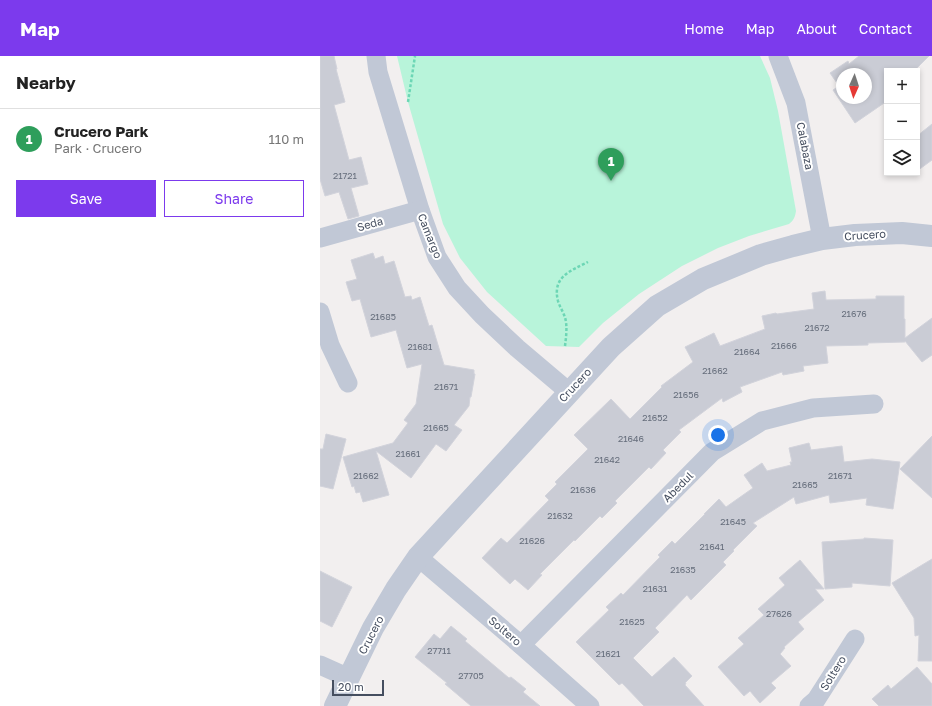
<!DOCTYPE html>
<meta charset="utf-8">
<style>
:root{--surface:#fff;--page:#f2f2f2;--text:#222;--muted:#767676;--line:#e0e0e0;--accent:#7c3aed}
body{margin:0;font-family:"Golos Text",sans-serif;background:var(--page);color:var(--text)}
.controls{position:absolute;right:12px;top:12px;display:grid;overflow:hidden;border-radius:0px;box-shadow:0 2px 6px #0003}
.controls button{width:36px;height:36px;display:grid;place-items:center;padding:0;border:0;border-bottom:1px solid var(--line);background:var(--surface);color:var(--text);font:20px sans-serif}
.compass{position:absolute;left:516px;top:12px;width:36px;height:36px;border-radius:50%;background:var(--surface);box-shadow:0 2px 6px #0003;rotate:183deg}
.scale{position:absolute;left:12px;bottom:10px;width:52px;box-sizing:border-box;padding-left:4px;border:2px solid #454e5f;border-top:0;font-size:11px;line-height:14px;white-space:nowrap;color:#454e5f;-webkit-text-stroke:3px #fff;paint-order:stroke}
.you{position:absolute;left:398px;top:379px;width:14px;height:14px;margin:-10px;border:3px solid #fff;border-radius:50%;background:#1a73e8;box-shadow:0 0 0 6px #1a73e833}
.badge{display:grid;place-items:center;width:26px;height:26px;border-radius:50%;background:var(--accent);color:#fff;font-size:13px;font-weight:700}
.pin{position:absolute;translate:-50% -33px;filter:drop-shadow(0 1px 2px #0008)}
.pin::after{content:'';position:absolute;top:21px;width:14px;height:12px;background:inherit;clip-path:polygon(0 0,100% 0,50% 100%)}
.list{margin:0;padding:0;list-style:none}
h2{display:flex;justify-content:space-between;align-items:center;height:52px;margin:0;padding:0 16px;font-size:17px}
h2 small{font-size:13px;font-weight:400;color:var(--muted)}
.list li{display:grid;grid-template-columns:26px 1fr auto;gap:12px;align-items:center;box-sizing:border-box;height:60px;padding:0 16px;border-top:1px solid var(--line)}
.list b{display:block;font-size:15px;white-space:nowrap}
.list p{margin:0;font-size:13px;white-space:nowrap;color:var(--muted)}
.list em{font-size:13px;font-style:normal;color:var(--muted)}
.actions{display:flex;gap:8px;padding:12px 16px}
.actions a{flex:1;padding:9px 0;border:1px solid var(--accent);border-radius:0px;text-align:center;font-size:14px;color:var(--accent)}
.actions .main{background:var(--accent);color:#fff}
.icon{flex:none;width:22px;height:22px;fill:none;stroke:currentColor;stroke-width:2;stroke-linecap:round;stroke-linejoin:round}
.map{position:relative;flex:none;width:612px;height:650px;overflow:hidden}
header{display:flex;align-items:center;gap:24px;box-sizing:border-box;height:56px;padding:0 20px;background:var(--accent);color:#fff}
header strong{font-size:19px}
nav{display:flex;gap:22px;margin-inline-start:auto;font-size:14px}
main{display:flex}
aside{flex:1;background:var(--surface)}
.map>svg:first-child{display:block}
.green{fill:#b8f4da}
.building{fill:#caccd5;stroke:#d2d3db;fill-rule:evenodd}
.lines{fill:none;stroke-linecap:round;stroke-linejoin:round}
.path{stroke:#6cd6b5;stroke-width:2.5;stroke-dasharray:3 2;stroke-linecap:butt}
.minor{stroke:#c1c8d6;stroke-width:19}
.tertiary{stroke:#c1c8d6;stroke-width:22}
.labels{text-anchor:middle;stroke-width:4;stroke-linejoin:round;paint-order:stroke}
.number-label{font-size:9px;fill:#666e7c}
.street-label{font-size:11px;fill:#454e5f;stroke:#fff}
</style>
<header>
<strong>Map</strong>
<nav><a>Home</a><a>Map</a><a>About</a><a>Contact</a></nav>
</header>
<main>
<aside>
<h2>Nearby<small></small></h2>
<ul class="list">
<li><span class="badge" style="background:#2e9e5b">1</span><div><b>Crucero Park</b><p>Park · Crucero</p></div><em>110 m</em></li>
</ul>
<div class="actions"><a class="main">Save</a><a>Share</a></div>
</aside>
<div class="map">
<svg width="612" height="650" viewBox="0 0 612 650">
<rect width="100%" height="100%" fill="#f2efef"/>
<path class="green" d="M77,0H440L450,22L458,55L476,155C475,161 474,164 469,168L429,180L398,192L362,210L319,238L283,267L259,291L226,290L167,236L140,202L123,168L88,46Z"/>
<g class="building">
<path d="M0,0H14L17,13H16L25,46L14,49L29,104L41,101L48,128L31,132L39,160L28,163L19,136L5,140L0,123Z"/>
<path d="M539,0H609L594,15H567V45L535,67L513,34L519,30L510,17L528,5L529,8ZM522,18H546V42H522Z"/>
<path d="M612,68V104L597,115V80Z"/>
<path d="M53,197L55,203L63,200L65,208L74,205L85,241L91,240L92,244L100,241L109,270L112,269L124,309L154,314V318H155L151,341H150L149,350L134,369L142,374L126,395L116,388L91,422L56,395L69,439L43,446L40,436L36,437L34,430L32,431L23,401L73,387L88,367L84,364L96,348L102,308L87,312L76,274L51,281L40,243L32,245L26,226L37,223L31,204Z"/>
<path d="M505,235L506,244L556,243V240H584V263H585V282L612,262V299L602,306L585,285V286L548,287V289L506,290L508,307L483,310L484,315L463,319L462,316L420,331L422,336L403,346L402,342L359,374L361,376L343,394L346,397L331,413L329,411L295,445L297,447L282,462L280,460L255,485L254,484L220,518L222,519L208,534L195,523L190,528L162,502L181,482L187,487L229,444L225,440L237,428L235,426L268,393L254,379L291,343L310,363L342,331L341,330L373,306L365,291L394,277L400,290L445,273L442,260L456,257L457,258L494,253L492,237Z"/>
<path d="M6,378L26,383L13,433L0,430V393H3Z"/>
<path d="M612,380V442L580,413Z"/>
<path d="M489,387L491,394L522,390L524,406L552,403L580,406L573,453L546,449L547,442L510,447L509,439L476,448L474,441L433,467L437,470L413,494L414,495L403,506L406,509L371,544L367,539L335,572L339,576L313,602L332,621L354,601L372,620L365,627H366L365,629L384,650H324L302,627L299,629L256,586L289,554L286,551L301,537L303,539L340,501L338,499L352,485L355,488L385,458H384L399,443L406,451L433,432L424,419L442,407L447,415L471,409L470,406H472L469,392Z"/>
<path d="M544,482L573,484L570,530L532,527V531L505,533L502,486L544,483Z"/>
<path d="M612,503V605H598L599,579L595,580L594,562L572,527Z"/>
<path d="M480,504L504,533H495L504,544L478,566L484,573L464,591L465,592L460,598L471,610L451,627L456,632L440,647L430,635L424,640L398,611L424,588L418,582L444,559L438,553L465,529L459,522Z"/>
<path d="M0,515L32,531L12,571L0,565Z"/>
<path d="M131,570L147,583L145,585L189,622L191,621L206,633L203,636L220,650H151L125,628L127,627L95,601L114,578L120,583Z"/>
<path d="M597,611L612,628V650H559L552,643L568,629L571,633Z"/>
</g>
<g class="lines">
<g class="path">
<path d="M88,46L95,0"/>
<path d="M245,290C246,282 247,274 246,266C245,258 240,252 238,245C232,221 250,215 268,206"/>
</g>
<g class="minor">
<path d="M56,0L58,16L100,154L117,201L137,232L162,259L197,292L249,336"/>
<path d="M458,0L476,47L502,183"/>
<path d="M0,182L100,154"/>
<path d="M0,256L10,289L28,327"/>
<path d="M98,501L201,589L270,650"/>
<path d="M201,589L392,396L442,365L493,352L554,348"/>
<path d="M0,609L29,622"/>
<path d="M489,650L496,644L535,583"/>
</g>
<path class="tertiary" d="M15,650L53,572L76,533L98,501L291,291L337,250L383,223L441,199L473,190L502,183L535,179L582,177L612,180"/>
</g>
<g class="labels">
<g class="number-label">
<text x="25" y="123">21721</text>
<text x="534" y="261">21676</text>
<text x="63" y="264">21685</text>
<text x="497" y="275">21672</text>
<text x="464" y="293">21666</text>
<text x="100" y="294">21681</text>
<text x="427" y="299">21664</text>
<text x="395" y="318">21662</text>
<text x="126" y="334">21671</text>
<text x="366" y="342">21656</text>
<text x="335" y="365">21652</text>
<text x="116" y="375">21665</text>
<text x="311" y="386">21646</text>
<text x="88" y="401">21661</text>
<text x="287" y="407">21642</text>
<text x="46" y="423">21662</text>
<text x="520" y="423">21671</text>
<text x="485" y="432">21665</text>
<text x="263" y="437">21636</text>
<text x="240" y="463">21632</text>
<text x="413" y="469">21645</text>
<text x="212" y="488">21626</text>
<text x="392" y="494">21641</text>
<text x="363" y="517">21635</text>
<text x="335" y="536">21631</text>
<text x="459" y="561">27626</text>
<text x="312" y="569">21625</text>
<text x="119" y="598">27711</text>
<text x="288" y="601">21621</text>
<text x="151" y="623">27705</text>
</g>
<g class="street-label">
<text transform="translate(485 90) rotate(79)" y="4">Calabaza</text>
<text transform="translate(50 168) rotate(-16)" y="4">Seda</text>
<text transform="translate(545 179) rotate(-4)" y="4">Crucero</text>
<text transform="translate(110 180) rotate(68)" y="4">Camargo</text>
<text transform="translate(255 329) rotate(-47)" y="4">Crucero</text>
<text transform="translate(358 431) rotate(-45)" y="4">Abedul</text>
<text transform="translate(185 575) rotate(40)" y="4">Soltero</text>
<text transform="translate(51 579) rotate(-63)" y="4">Crucero</text>
<text transform="translate(513 617) rotate(-58)" y="4">Soltero</text>
</g>
</g>
</svg>
<div class="controls">
<button>+</button>
<button>−</button>
<button><svg class="icon" aria-label="layers" viewBox="0 0 24 24"><path d="M12 4l9 5-9 5-9-5zM3 14l9 5 9-5"/></svg></button>
</div>
<svg class="compass" viewBox="-18 -18 36 36"><path d="M0-13l5 13h-10z" fill="#e53935"/><path d="M0 13l5-13h-10z" fill="#767676"/></svg>
<div class="scale">20 m</div>
<div class="you"></div>
<div class="pin badge" style="left:291px;top:125px;background:#2e9e5b">1</div>
</div>
</main>
